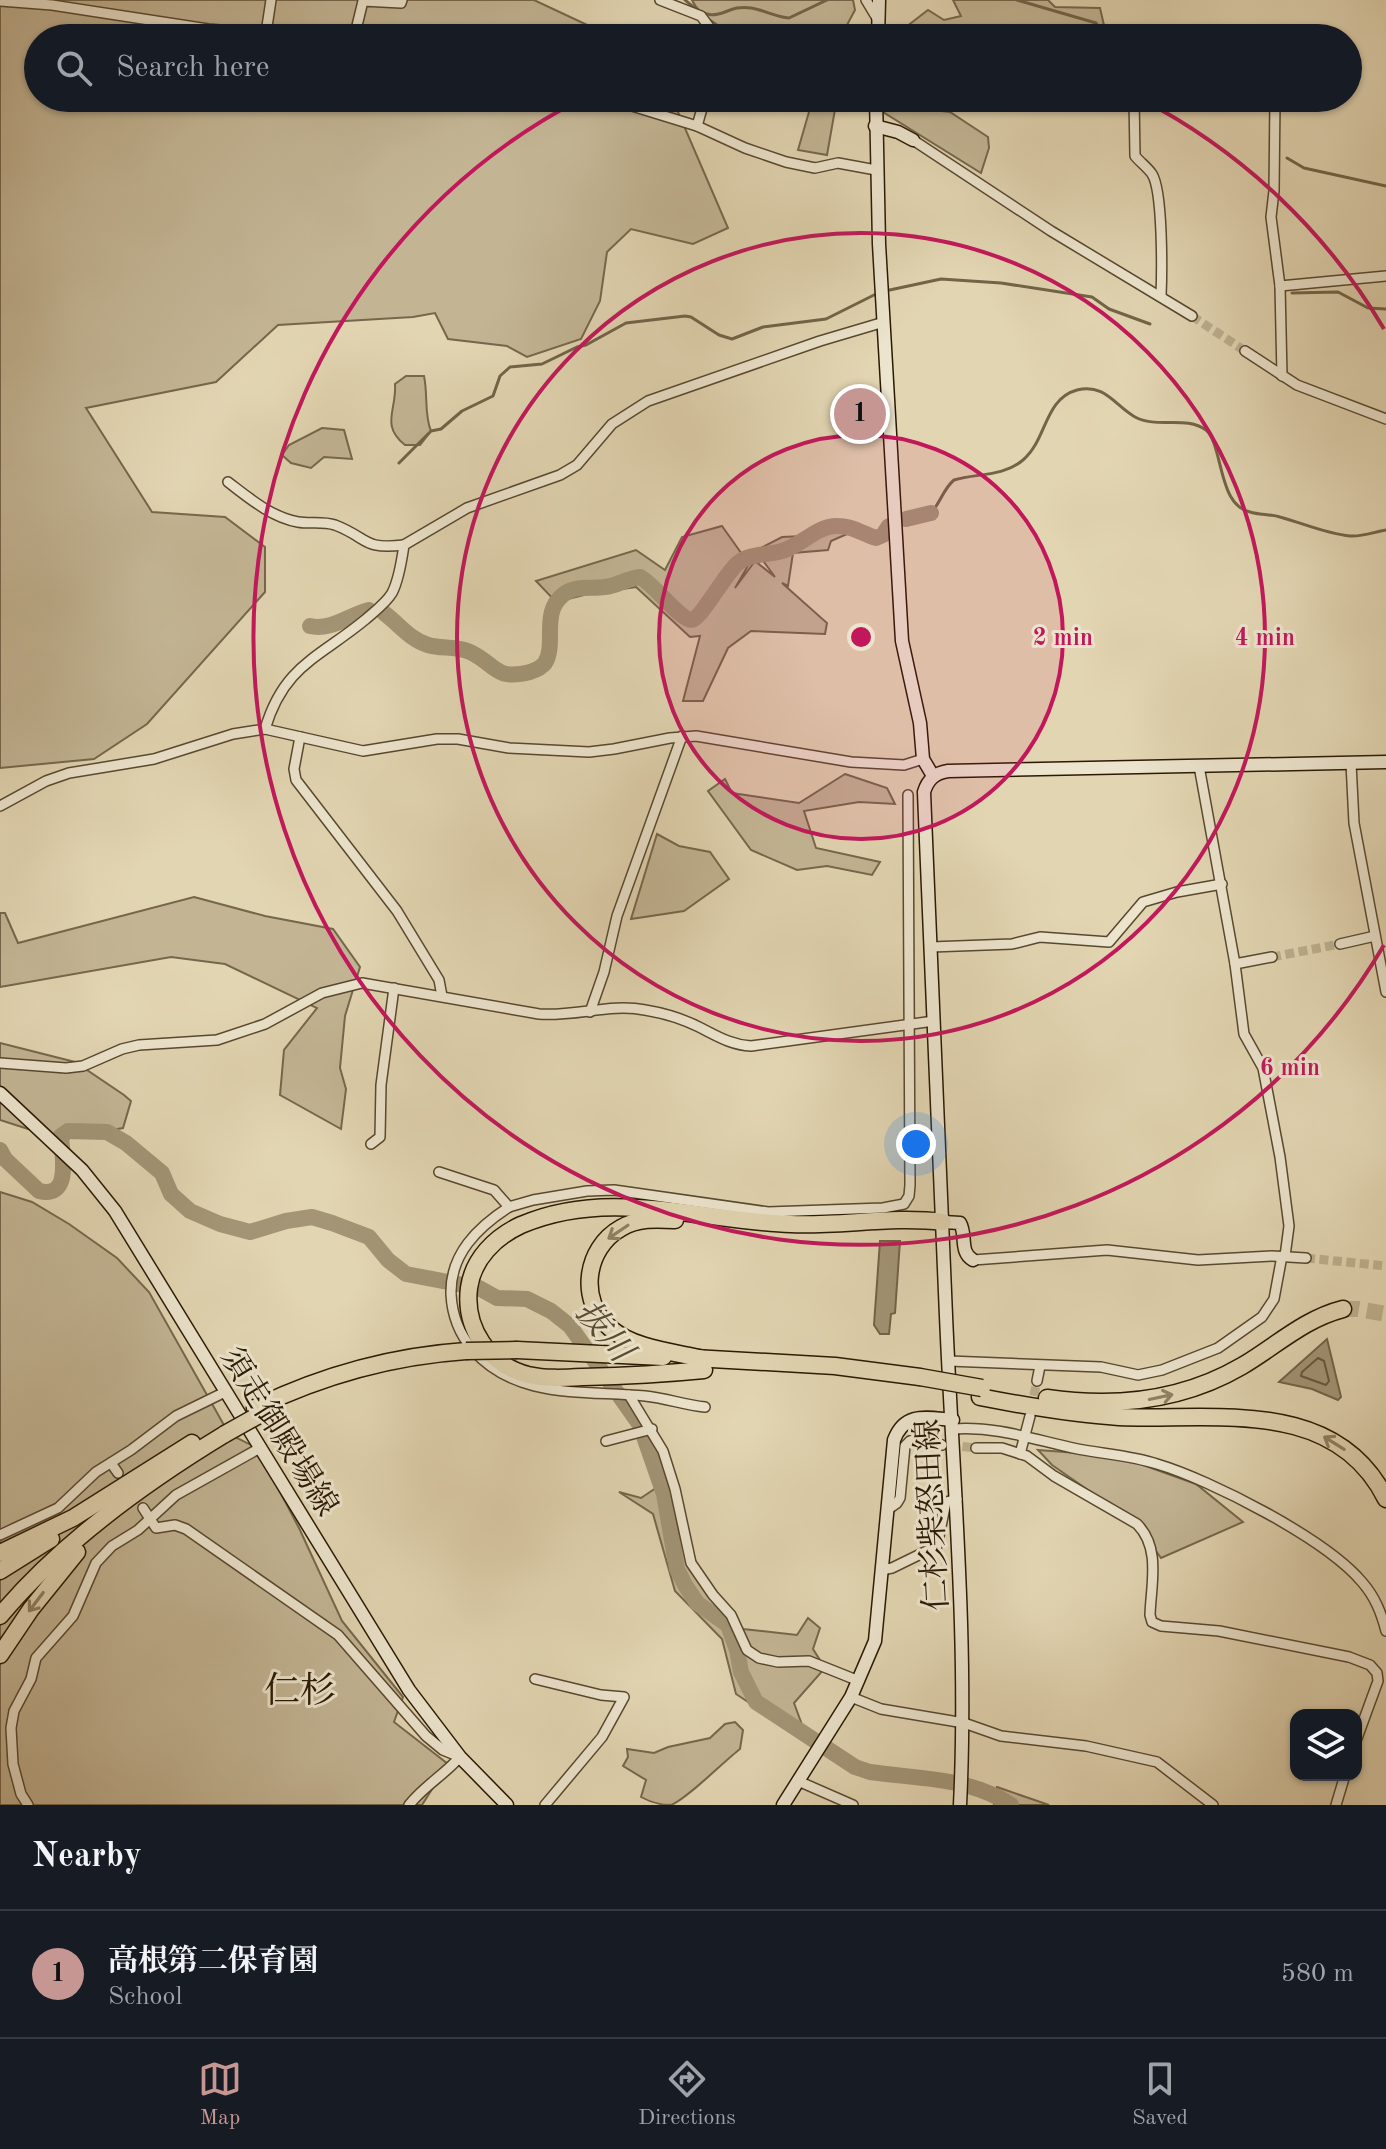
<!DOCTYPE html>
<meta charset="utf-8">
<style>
:root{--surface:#171b24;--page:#20242c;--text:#f1f3f6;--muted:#9ea1a6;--line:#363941;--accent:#c59692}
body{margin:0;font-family:"Old Standard TT","Noto Serif JP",serif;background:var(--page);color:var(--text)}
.controls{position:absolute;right:24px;bottom:24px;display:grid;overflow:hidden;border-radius:16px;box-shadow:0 2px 6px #0004}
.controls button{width:72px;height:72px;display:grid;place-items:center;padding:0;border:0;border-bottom:2px solid var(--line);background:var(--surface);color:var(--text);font:40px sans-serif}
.you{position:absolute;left:916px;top:1144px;width:28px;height:28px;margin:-20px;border:6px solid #fff;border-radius:50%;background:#1a73e8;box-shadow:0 0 0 12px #1a73e833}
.badge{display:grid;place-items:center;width:52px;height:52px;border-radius:50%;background:var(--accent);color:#111;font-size:26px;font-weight:700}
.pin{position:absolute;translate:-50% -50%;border:4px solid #fff;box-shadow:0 2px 8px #0006}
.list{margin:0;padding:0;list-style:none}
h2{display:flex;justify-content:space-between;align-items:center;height:104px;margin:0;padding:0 32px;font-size:34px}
h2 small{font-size:26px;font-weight:400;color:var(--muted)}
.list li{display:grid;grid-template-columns:52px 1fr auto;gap:24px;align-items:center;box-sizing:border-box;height:128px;padding:0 32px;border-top:2px solid var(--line)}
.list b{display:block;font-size:30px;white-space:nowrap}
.list p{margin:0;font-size:26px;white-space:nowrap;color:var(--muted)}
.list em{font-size:26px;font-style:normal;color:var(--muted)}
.icon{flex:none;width:44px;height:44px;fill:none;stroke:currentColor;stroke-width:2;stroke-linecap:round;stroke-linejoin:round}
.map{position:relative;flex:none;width:1386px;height:1805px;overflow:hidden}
.search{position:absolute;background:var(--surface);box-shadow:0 2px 6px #0004;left:24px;right:24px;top:24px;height:88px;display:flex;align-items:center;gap:20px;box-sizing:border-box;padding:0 28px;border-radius:44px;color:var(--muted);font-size:30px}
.sheet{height:232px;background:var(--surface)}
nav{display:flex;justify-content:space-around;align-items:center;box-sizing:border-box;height:112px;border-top:2px solid var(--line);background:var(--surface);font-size:22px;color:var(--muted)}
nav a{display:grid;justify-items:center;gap:4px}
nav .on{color:var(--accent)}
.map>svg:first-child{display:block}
.green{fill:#c3b594;stroke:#76674c;stroke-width:2}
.water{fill:#a39576;stroke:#736348;stroke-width:2}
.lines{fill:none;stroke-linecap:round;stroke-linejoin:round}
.shore{stroke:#66573c;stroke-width:2}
.stream{stroke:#736348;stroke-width:3}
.river{stroke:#a39576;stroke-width:16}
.street-tunnel{stroke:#bdaf8f;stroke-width:9;stroke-dasharray:9 4.5;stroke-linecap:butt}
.highway-tunnel{stroke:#bdaf8f;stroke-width:16;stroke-dasharray:16 8;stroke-linecap:butt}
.street-casing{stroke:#58482f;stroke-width:12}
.secondary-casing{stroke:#2a1903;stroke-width:15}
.highway-casing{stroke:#2a1903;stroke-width:19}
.street{stroke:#ece4cd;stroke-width:9}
.secondary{stroke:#ece4cd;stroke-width:12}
.highway{stroke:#e2d5b2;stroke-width:16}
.highway-bridge-casing{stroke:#2a1903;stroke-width:19;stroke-linecap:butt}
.highway-bridge{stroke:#e2d5b2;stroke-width:16}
.oneway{stroke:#8f8063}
.ring{fill:none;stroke:#c2185b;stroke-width:4}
.labels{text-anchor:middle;stroke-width:6;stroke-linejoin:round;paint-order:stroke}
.street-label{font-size:32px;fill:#2a1903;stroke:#ece4cd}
.water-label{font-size:34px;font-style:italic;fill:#5a4b31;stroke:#ece4cd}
.quarter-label{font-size:36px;fill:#2a1903;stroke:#ece4cd}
.centre{fill:#c2185b;stroke:#ece4cd;stroke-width:4}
.ring-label{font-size:24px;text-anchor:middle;font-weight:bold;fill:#c2185b;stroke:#ece4cd;stroke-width:6;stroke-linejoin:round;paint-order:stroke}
</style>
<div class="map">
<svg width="1386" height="1805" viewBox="0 0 1386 1805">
<rect width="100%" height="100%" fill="#e2d5b2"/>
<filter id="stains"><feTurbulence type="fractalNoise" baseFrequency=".0025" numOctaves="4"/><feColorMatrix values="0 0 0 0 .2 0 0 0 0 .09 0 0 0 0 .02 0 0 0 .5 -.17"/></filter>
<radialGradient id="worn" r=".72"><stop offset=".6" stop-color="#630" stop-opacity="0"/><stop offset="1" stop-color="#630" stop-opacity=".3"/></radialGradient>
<g class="green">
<path d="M0,0H534L615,38H38V98H672L728,228L693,244L631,229L607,252L600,301L581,339L527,357L507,346L448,339L435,313L413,317L278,325L216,382L86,408L152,512L225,517L265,547V592L147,724L94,759L0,768Z"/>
<path d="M692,0H853L855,10L840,38H733C720,23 700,18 692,0Z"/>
<path d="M953,0H1048L1055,7L1100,8L1107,38H981L977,25L959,26L952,38H911L902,30L928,10L944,20L961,16Z"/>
<path d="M813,98H837L827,155L798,150Z"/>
<path d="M887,98H906L924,109L950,112L988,137L989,148L981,173L883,112Z"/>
<path d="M1078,98H1123V105L1107,108Z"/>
<path d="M406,376H424C428,394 424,415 431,431L420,445H405C380,425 397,410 395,384Z"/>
<path d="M322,428L344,430L352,459L324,457L311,468L291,463L282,455L289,445Z"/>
<path d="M722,526L749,564L735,588L755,561L775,577L764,562L759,549L782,537L804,536L831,527L844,530L847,534L831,541L828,550L793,553L788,586L782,583L827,623L825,634L751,631L728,648L703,701H683L700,636L690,637L636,587L588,594L556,602L536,581L636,550L665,570L682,537Z"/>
<path d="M845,774L887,788L895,804L859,802L804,811L816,848L880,862L872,875L827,866L797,870L751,850L708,791L725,779L732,793L799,803Z"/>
<path d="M657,834L679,846L710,852L729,879L684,911L631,919Z"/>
<path d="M194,897L265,916L333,929L360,967L345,1016L340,1068L346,1089L341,1129L280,1095L284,1050L317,1008L225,964L171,957L0,987V913H5L18,943Z"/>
<path d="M0,1043L75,1062L124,1095L131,1101L123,1128L59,1139L0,1120Z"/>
<path d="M0,1192L32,1202L69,1224L117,1258L149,1292L229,1434L257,1448L299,1528L342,1621L403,1697L394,1722L448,1764L422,1805H0Z"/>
<path d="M1038,1450L1118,1456L1196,1484L1243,1522L1161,1558L1137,1524L1052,1465Z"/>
<path d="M665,1482L679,1505L696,1563L743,1629L797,1635L808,1618L820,1628L813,1649L825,1668L794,1703L801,1722H778L736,1694L722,1639L675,1591L653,1514L619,1492L641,1498Z"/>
<path d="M735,1722L743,1730L740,1749C723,1762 687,1799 671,1805C661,1805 650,1802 641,1797L646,1780L623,1766L628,1757L627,1749L654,1753L668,1747L710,1738L725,1724Z"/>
<path d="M997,1787L1049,1805H994Z"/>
</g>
<g class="water">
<path d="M880,1241H900L895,1313L891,1314L889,1334H880L874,1325Z"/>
<path d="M1327,1339L1341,1397L1338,1400L1312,1389L1279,1382Z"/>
</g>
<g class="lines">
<path class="shore" d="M1318,1358L1324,1361L1329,1381L1326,1385L1301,1376L1302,1372Z"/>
<g class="stream">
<path d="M685,0C719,31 722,3 751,8C764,10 776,17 789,18L827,0"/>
<path d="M1017,0L1096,23L1105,38"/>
<path d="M1287,158L1304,168L1386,186"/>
<path d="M885,291L941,279L1001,283L1092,297L1109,309L1150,324"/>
<path d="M1292,293L1338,292L1368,308L1386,309"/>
<path d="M399,463L431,431L441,429L462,411L493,396L500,376L510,367L542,364L577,347L586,345L626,323L685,316L691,317L719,335L732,339L763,327L826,319L878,293"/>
<path d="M931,513C940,503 944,488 954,480C977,473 1003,477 1023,460C1047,440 1044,399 1077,390C1105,383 1115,406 1135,417C1157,429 1186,415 1206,430C1218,439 1220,480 1231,497C1235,504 1242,510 1250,512C1259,515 1270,514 1280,517C1302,523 1327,534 1350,536C1362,537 1374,532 1386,530"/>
</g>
<g class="river">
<path d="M906,519L931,513"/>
<path d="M384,613C399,624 409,639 428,645C441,649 457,646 470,652C496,664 494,681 530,672C536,670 541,668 545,663C557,644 540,612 564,594C576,585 591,589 605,587C617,586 628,578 640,577C654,584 680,620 692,620C700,620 727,571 738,563C751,552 770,556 785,550C802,544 817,527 835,526C851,525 861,533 876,538L883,535L889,526"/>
<path d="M310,626C331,631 349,615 369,610"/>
<path d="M0,1150L5,1159L39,1191C72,1199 62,1155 61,1136L68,1131L107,1132L126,1143L162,1173L171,1194L190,1211L220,1224L250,1232L286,1221L312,1217L332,1223L369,1237L388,1260L406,1274L479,1288L497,1298L527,1299L551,1311L570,1326L640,1425L664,1494L677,1569L685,1585L697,1603L728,1625L737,1650L741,1672L756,1702L855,1767L870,1772C919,1779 969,1777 1011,1805"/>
</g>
<g class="street-tunnel">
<path d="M1192,316L1245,351"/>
<path d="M1272,957L1340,944"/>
<path d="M1306,1258L1386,1266"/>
<path d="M1031,1409L1037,1381"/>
<path d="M949,1445L976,1448"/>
</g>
<path class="highway-tunnel" d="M1343,1309H1358L1386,1314"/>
<defs>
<g id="street">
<path d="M660,0L701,16L715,35V38"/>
<path d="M866,0L878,20"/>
<path d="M0,1L52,5L208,29L315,38"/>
<path d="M266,33L271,0"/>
<path d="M354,38L363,1L401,3L402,0"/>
<path d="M1154,38V36"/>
<path d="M606,98L697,126L745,148L786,162L815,168L838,163L876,170"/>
<path d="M1134,98L1135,156C1140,162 1148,168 1152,174C1163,191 1162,273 1161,296"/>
<path d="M1275,98L1274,191L1271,217L1280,286L1282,376"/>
<path d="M697,126L705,98"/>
<path d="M913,140L1051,231L1192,316"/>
<path d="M1280,286L1386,276"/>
<path d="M1245,351L1297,385L1386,419"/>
<path d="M228,482C249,498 271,517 298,522C310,524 323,521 335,525C369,538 362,550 404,545"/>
<path d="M265,729C284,665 319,658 366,619C375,611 386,603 392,593C399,580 402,559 404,545L467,508L560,475L577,465L612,424L648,401L820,341L884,322"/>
<path d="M300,737L294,769L296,780L397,911L439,980L442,996"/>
<path d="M1351,763L1354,823L1386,992"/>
<path d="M1199,766L1235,964L1272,957"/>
<path d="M0,806L46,781L69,773L154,759L233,734L265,729L363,751L437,739H458L509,748L589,752L614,749L670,738L696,736L851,762L904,765L923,759"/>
<path d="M1340,944L1375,936"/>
<path d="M931,947L1012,944L1040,937L1109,942L1143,902L1177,892L1222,884"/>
<path d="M1235,964L1244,1034L1263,1068L1280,1157L1289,1226L1285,1256"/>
<path d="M590,1012L604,972L617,916L682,736"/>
<path d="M0,1063L66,1068L83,1066L122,1049L139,1045L217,1040L265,1024L322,993L362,983L539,1014C574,1017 611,1003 645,1010C663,1013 683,1019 699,1027C717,1036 731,1045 751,1046L934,1021"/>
<path d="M371,1144L380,1137L381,1085L394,988"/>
<path d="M439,1172L494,1190L509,1207L533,1200L587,1191L614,1190L768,1212L883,1208L904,1204L909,1196L910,1185L908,795"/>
<path d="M509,1207C478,1227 450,1254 451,1294C452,1315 460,1335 473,1350C517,1400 585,1390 645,1396C666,1398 684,1405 705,1407"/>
<path d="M973,1260L1107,1250L1198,1260L1272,1256L1306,1258"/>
<path d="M949,1361L1101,1367L1138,1375L1162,1370L1218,1348L1262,1317L1274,1299L1282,1256"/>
<path d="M1037,1381L1040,1366"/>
<path d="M629,1395L663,1451L675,1489L691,1563L713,1595L731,1615L747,1650L759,1658L778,1662L809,1661L859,1681"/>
<path d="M953,1429C996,1426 1032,1439 1073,1448C1101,1454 1130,1455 1157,1464C1211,1480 1326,1539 1362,1582C1375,1597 1381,1612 1386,1631"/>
<path d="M606,1441L652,1429"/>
<path d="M976,1448H1002L1027,1456L1054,1476L1137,1524C1161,1548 1151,1584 1150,1615L1152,1622L1161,1626L1219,1631L1349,1657L1370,1665L1377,1673L1378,1681L1356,1741"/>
<path d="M1020,1454L1030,1416"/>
<path d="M111,1463L118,1473"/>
<path d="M143,1508L156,1528L175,1525L186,1529L338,1635L426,1736L443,1750L460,1757C444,1775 424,1786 409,1805"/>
<path d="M887,1510L897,1503L900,1498L905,1446L910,1441L922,1437L942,1445"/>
<path d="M0,1535L58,1508L96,1472L131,1450L176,1416L225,1392"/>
<path d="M881,1570L892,1568L937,1546L946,1502L957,1499"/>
<path d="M535,1679L601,1695L624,1697L602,1737L545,1805"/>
<path d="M851,1697L881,1709L964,1723L1001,1736L1086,1746L1157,1762L1213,1805"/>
<path d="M798,1781L853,1805"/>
<path d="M28,1805L21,1794L13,1764L11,1728L14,1711L31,1679L36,1658L73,1616L96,1563L112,1546L138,1530L176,1495L260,1448"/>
<path d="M1336,1805L1345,1775"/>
</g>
<g id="secondary">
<path d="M878,38L879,0"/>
<path d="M876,98L879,244L902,641L920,723L923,759L933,776"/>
<path d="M875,126L898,132L913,140"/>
<path d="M0,1093L82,1170L115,1211L409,1690L460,1757L507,1805"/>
<path d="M943,1222L960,1223C967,1235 959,1252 973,1260"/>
<path d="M783,1805L851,1697L875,1641L894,1440C905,1411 927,1418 953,1420"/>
<path d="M960,1805C968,1641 953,1480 946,1316C939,1142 931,967 924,792C928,779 935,773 948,771L1386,762"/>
</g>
<g id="highway">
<path d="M675,1220C656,1219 637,1218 621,1228C585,1248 578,1301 610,1328C634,1349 674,1352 704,1359"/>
<path d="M517,1350L663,1357"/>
<path d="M694,1358L835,1366L920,1377"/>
<path d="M704,1370C663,1374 623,1376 583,1377C564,1378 546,1379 528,1375C489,1365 464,1328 469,1288C473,1259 495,1237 521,1225C609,1187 700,1221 791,1224C842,1226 892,1216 943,1222"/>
<path d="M980,1397C1026,1406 1072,1414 1119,1417C1213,1421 1335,1396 1386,1499"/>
<path d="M1047,1398C1116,1408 1182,1401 1242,1366C1276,1346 1304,1319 1343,1309"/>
<path d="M255,1408C323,1375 392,1356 466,1351"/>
<path d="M0,1553L73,1518L192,1443"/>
<path d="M0,1571L51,1539"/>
<path d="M0,1616C59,1545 146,1482 225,1434"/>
<path d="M0,1655L31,1609L77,1552"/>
</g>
</defs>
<use href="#street" class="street-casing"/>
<use href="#secondary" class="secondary-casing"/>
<use href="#highway" class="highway-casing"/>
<use href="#street" class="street"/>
<use href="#secondary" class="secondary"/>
<use href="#highway" class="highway"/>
<defs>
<g id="highway-bridge">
<path d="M466,1351L517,1350"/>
<path d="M920,1377L982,1388"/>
<path d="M225,1434L259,1415"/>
</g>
</defs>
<use href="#highway-bridge" class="highway-bridge-casing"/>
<use href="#highway-bridge" class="highway-bridge"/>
</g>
<defs><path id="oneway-shaft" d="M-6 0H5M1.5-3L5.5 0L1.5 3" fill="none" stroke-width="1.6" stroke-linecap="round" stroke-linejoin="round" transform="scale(2)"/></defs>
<g class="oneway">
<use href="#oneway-shaft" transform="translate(618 1232) rotate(146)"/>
<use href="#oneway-shaft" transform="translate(1161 1397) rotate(-12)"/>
<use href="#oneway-shaft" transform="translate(1334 1443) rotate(-148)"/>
<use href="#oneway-shaft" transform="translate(36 1602) rotate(127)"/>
</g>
<circle cx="861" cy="637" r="202" fill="#c2185b" fill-opacity=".12"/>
<g class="ring">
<circle cx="861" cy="637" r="202"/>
<circle cx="861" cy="637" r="404"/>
<path d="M1384 945A607 607 0 1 1 581 99M766 37A607 607 0 0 1 956 37M1141 99A607 607 0 0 1 1384 329"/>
</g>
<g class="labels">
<g class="street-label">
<text transform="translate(280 1431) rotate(58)" y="11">須走御殿場線</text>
<text transform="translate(931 1515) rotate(-93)" y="11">仁杉柴怒田線</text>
</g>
<g class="water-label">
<text transform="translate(605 1330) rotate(50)" y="12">抜川</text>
</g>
<g class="quarter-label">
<text x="300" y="1702">仁杉</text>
</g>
</g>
<circle cx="861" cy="637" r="12" class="centre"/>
<g class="ring-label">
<text x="1063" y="645">2 min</text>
<text x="1265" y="645">4 min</text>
<text x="1290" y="1075">6 min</text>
</g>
<rect width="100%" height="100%" filter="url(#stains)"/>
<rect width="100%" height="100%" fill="url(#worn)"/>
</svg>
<div class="controls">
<button><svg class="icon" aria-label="layers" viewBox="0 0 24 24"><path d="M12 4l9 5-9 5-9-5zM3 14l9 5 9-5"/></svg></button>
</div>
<div class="you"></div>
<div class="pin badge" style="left:860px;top:414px">1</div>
<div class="search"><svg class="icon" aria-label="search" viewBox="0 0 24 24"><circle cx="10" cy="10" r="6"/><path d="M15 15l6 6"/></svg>Search here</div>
</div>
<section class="sheet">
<h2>Nearby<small></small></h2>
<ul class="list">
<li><span class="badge">1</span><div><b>高根第二保育園</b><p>School</p></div><em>580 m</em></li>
</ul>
</section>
<nav>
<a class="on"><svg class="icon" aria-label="map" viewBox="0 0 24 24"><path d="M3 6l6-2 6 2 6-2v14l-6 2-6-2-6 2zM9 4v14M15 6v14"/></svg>Map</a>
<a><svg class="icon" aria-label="directions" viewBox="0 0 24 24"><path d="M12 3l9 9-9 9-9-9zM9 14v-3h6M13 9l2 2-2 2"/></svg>Directions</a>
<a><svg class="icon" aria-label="saved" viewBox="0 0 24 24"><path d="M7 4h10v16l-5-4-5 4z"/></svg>Saved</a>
</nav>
